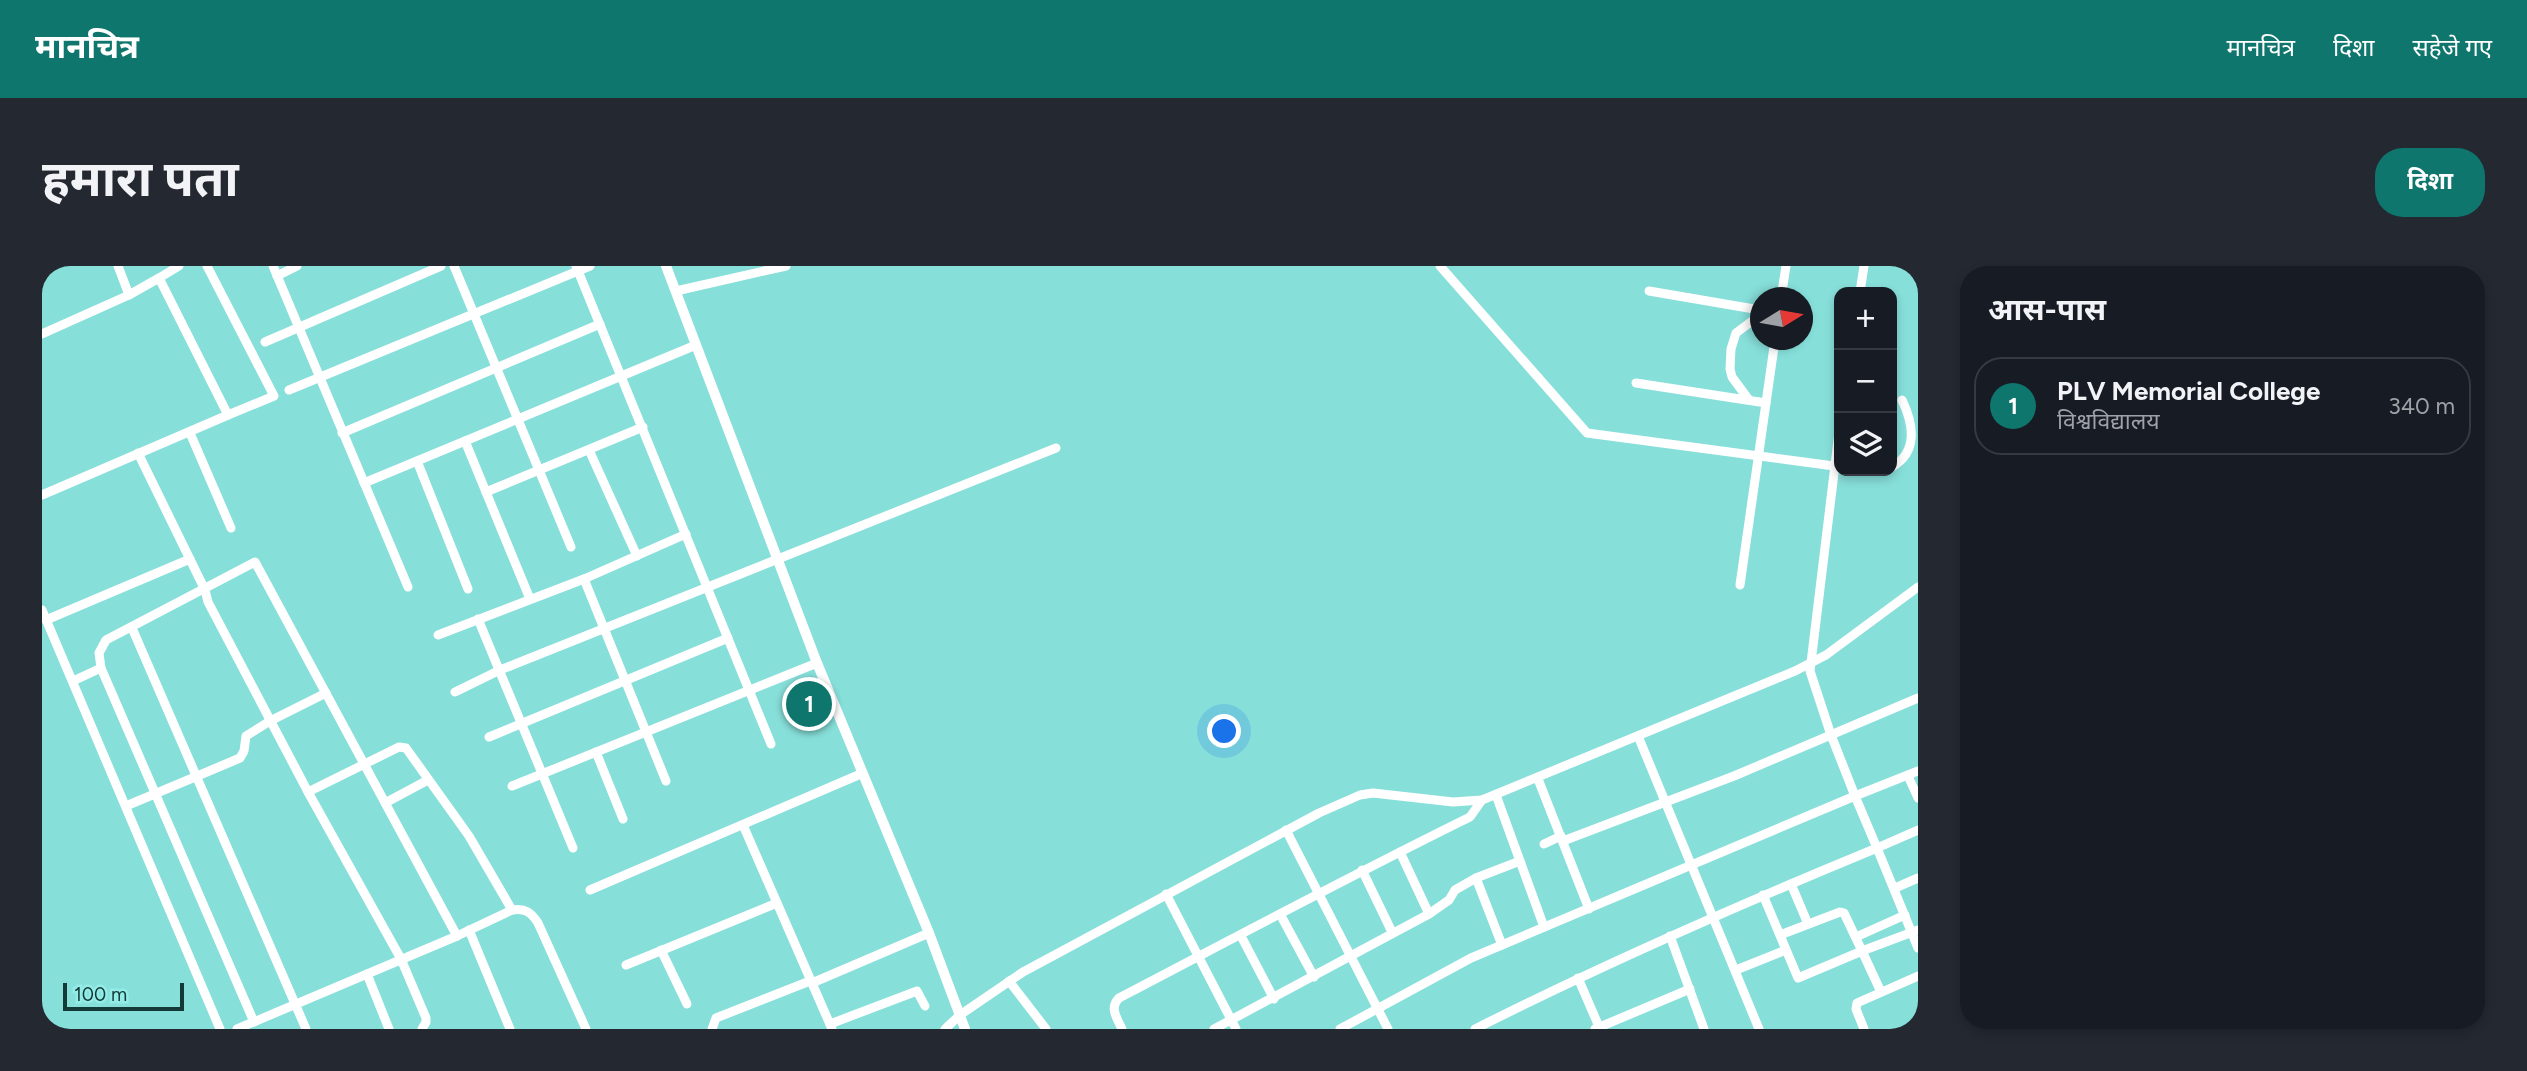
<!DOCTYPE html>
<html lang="hi">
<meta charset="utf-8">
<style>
:root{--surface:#171b24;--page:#242831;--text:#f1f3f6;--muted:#9ea1a6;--line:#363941;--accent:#0f766e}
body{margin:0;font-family:Figtree,"Noto Sans Devanagari",sans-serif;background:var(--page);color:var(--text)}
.controls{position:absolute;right:21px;top:21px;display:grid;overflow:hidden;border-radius:14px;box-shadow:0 4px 10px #0003}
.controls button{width:63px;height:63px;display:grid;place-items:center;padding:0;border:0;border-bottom:2px solid var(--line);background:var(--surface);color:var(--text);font:35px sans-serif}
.compass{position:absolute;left:1708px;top:21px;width:63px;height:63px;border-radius:50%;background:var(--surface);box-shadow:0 4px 10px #0003;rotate:79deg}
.scale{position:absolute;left:21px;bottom:18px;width:121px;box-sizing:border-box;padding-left:7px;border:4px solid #143a38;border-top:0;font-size:19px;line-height:24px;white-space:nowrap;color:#143a38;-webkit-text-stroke:5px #94ece7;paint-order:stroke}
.you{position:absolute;left:1183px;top:466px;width:24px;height:24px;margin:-18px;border:5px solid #fff;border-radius:50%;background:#1a73e8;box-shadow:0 0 0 10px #1a73e833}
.badge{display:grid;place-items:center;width:46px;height:46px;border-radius:50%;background:var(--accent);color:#fff;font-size:23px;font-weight:700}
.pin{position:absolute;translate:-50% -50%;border:4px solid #fff;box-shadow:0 2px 7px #0006}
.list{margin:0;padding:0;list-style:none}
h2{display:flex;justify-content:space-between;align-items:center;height:91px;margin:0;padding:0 28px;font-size:30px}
h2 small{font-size:23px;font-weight:400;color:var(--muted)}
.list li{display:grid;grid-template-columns:46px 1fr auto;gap:21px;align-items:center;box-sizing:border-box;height:98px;margin:0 14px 14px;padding:0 14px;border:2px solid var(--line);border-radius:28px}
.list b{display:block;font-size:26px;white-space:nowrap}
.list p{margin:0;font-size:23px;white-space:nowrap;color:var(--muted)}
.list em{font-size:23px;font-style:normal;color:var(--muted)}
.icon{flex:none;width:38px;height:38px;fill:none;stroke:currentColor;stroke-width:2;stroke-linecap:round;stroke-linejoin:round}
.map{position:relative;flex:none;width:1876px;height:763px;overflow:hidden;border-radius:28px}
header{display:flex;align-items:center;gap:42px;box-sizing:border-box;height:98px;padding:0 35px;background:var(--accent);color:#fff}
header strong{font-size:33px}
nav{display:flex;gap:38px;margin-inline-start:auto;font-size:24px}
.intro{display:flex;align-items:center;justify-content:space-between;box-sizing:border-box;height:168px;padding:0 42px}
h1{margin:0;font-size:49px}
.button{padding:18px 32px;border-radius:28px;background:var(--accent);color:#fff;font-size:24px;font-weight:700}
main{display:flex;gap:42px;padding:0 42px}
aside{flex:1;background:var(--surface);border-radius:28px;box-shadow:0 4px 10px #0003}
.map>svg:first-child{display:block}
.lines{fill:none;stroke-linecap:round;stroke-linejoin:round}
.minor{stroke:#fff;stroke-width:9}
.major{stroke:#fff;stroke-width:10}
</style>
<header>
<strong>मानचित्र</strong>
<nav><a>मानचित्र</a><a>दिशा</a><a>सहेजे गए</a></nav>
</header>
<div class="intro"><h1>हमारा पता</h1><a class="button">दिशा</a></div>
<main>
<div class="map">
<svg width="1876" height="763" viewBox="0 0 1876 763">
<rect width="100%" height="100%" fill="#87dfda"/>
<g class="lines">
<g class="minor">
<path d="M76,0L87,29"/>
<path d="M137,0L117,12L186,149L232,130L165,0"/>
<path d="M231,0L366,321"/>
<path d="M412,0L529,281"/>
<path d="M534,0L729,478"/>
<path d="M1398,0L1545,167L1792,200"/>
<path d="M235,10L255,0"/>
<path d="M634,25L744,0"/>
<path d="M1607,25L1718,44"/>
<path d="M1818,26L1822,0"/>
<path d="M1739,32L1744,0"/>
<path d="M0,68L87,29L117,12"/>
<path d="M223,76L399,0"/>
<path d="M1594,117L1724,137"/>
<path d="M247,124L548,0"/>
<path d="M1707,134L1690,111L1688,103L1689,83L1694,67L1718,49"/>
<path d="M148,167L189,262"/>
<path d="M300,167L558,58"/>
<path d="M423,175L488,333"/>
<path d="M547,184L595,290"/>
<path d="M96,187L163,324L166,336L266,526L359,693L384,752V756L380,763"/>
<path d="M375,195L426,323"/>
<path d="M1850,201C1876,186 1872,159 1860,134"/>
<path d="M322,217L654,79"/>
<path d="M444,226L601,161"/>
<path d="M0,229L186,149"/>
<path d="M542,313L624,515"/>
<path d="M1698,319L1733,74"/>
<path d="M0,344L178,763"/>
<path d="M436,353L531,582"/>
<path d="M4,354L148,293"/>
<path d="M90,362L264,763"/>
<path d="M396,369L542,313L644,268"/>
<path d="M31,415L59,402"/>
<path d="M413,426L458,404L1014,182"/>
<path d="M1596,470L1717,763"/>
<path d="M447,471L686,372"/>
<path d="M554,486L581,553"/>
<path d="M1866,510L1876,532"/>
<path d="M1496,513L1547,643"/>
<path d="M470,520L775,397"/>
<path d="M266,526L357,481L364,482L427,570L470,644"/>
<path d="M1454,529L1502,661"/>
<path d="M343,537L386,514"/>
<path d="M84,540L198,492L202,485L204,470L228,455L284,427"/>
<path d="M701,559L790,763"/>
<path d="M1244,564L1346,763"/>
<path d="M1876,564L1835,582L1876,682"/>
<path d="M1521,575L1692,510L1876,432"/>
<path d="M1502,578L1519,570"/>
<path d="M1358,586L1387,648"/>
<path d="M1320,604L1350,666"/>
<path d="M1434,612L1460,679"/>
<path d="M1749,618L1766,658"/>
<path d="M1853,622L1876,612"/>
<path d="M548,624L821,507"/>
<path d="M1124,628L1194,763"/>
<path d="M1721,629L1756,712L1820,685L1839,726"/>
<path d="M1238,648L1272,711"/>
<path d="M427,664L468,763"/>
<path d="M1738,669L1798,646L1802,647L1820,685L1876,664"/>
<path d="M1199,670L1232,733"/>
<path d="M1628,670L1662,763"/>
<path d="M1814,671L1863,649"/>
<path d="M619,684L645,738"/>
<path d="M584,699L735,637"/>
<path d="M1694,704L1744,684"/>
<path d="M325,708L347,763"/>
<path d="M1536,712L1558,763"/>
<path d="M967,715L1004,763"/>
<path d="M770,717L887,667"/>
<path d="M212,756L59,402L57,387L64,374L213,296L415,670"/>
<path d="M788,758L875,725L883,740"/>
<path d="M195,763L415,670L470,644C483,642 489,646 496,657L544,763"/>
<path d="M670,763L674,752L768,715"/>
<path d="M903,763L918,749L981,706L1277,547L1318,529L1331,527L1411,536L1440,534L1753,405L1784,389L1876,321"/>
<path d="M1080,763C1075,752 1067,742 1077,732C1194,671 1310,609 1428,551L1440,534"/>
<path d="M1172,763L1387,648L1407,634L1413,624L1434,612L1478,595"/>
<path d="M1298,763L1429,692L1813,530L1789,469L1768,405L1797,166"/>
<path d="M1433,763C1564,697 1699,638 1835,582L1813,530L1876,505"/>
<path d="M1553,763L1648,723"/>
<path d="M1822,763L1814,743L1815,737L1876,710"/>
</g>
<path class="major" d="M624,0L775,397L887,667L923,763"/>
</g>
</svg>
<div class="controls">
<button>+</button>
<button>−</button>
<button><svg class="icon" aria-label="layers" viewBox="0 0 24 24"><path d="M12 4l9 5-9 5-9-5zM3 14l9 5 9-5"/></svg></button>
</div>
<svg class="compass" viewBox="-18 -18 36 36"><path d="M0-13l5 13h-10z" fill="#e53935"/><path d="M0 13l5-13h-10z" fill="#9ea1a6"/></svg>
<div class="scale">100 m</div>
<div class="you"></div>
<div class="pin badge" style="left:767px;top:438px">1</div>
</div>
<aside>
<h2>आस-पास<small></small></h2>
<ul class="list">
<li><span class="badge">1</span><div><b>PLV Memorial College</b><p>विश्वविद्यालय</p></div><em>340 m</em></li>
</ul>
</aside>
</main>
